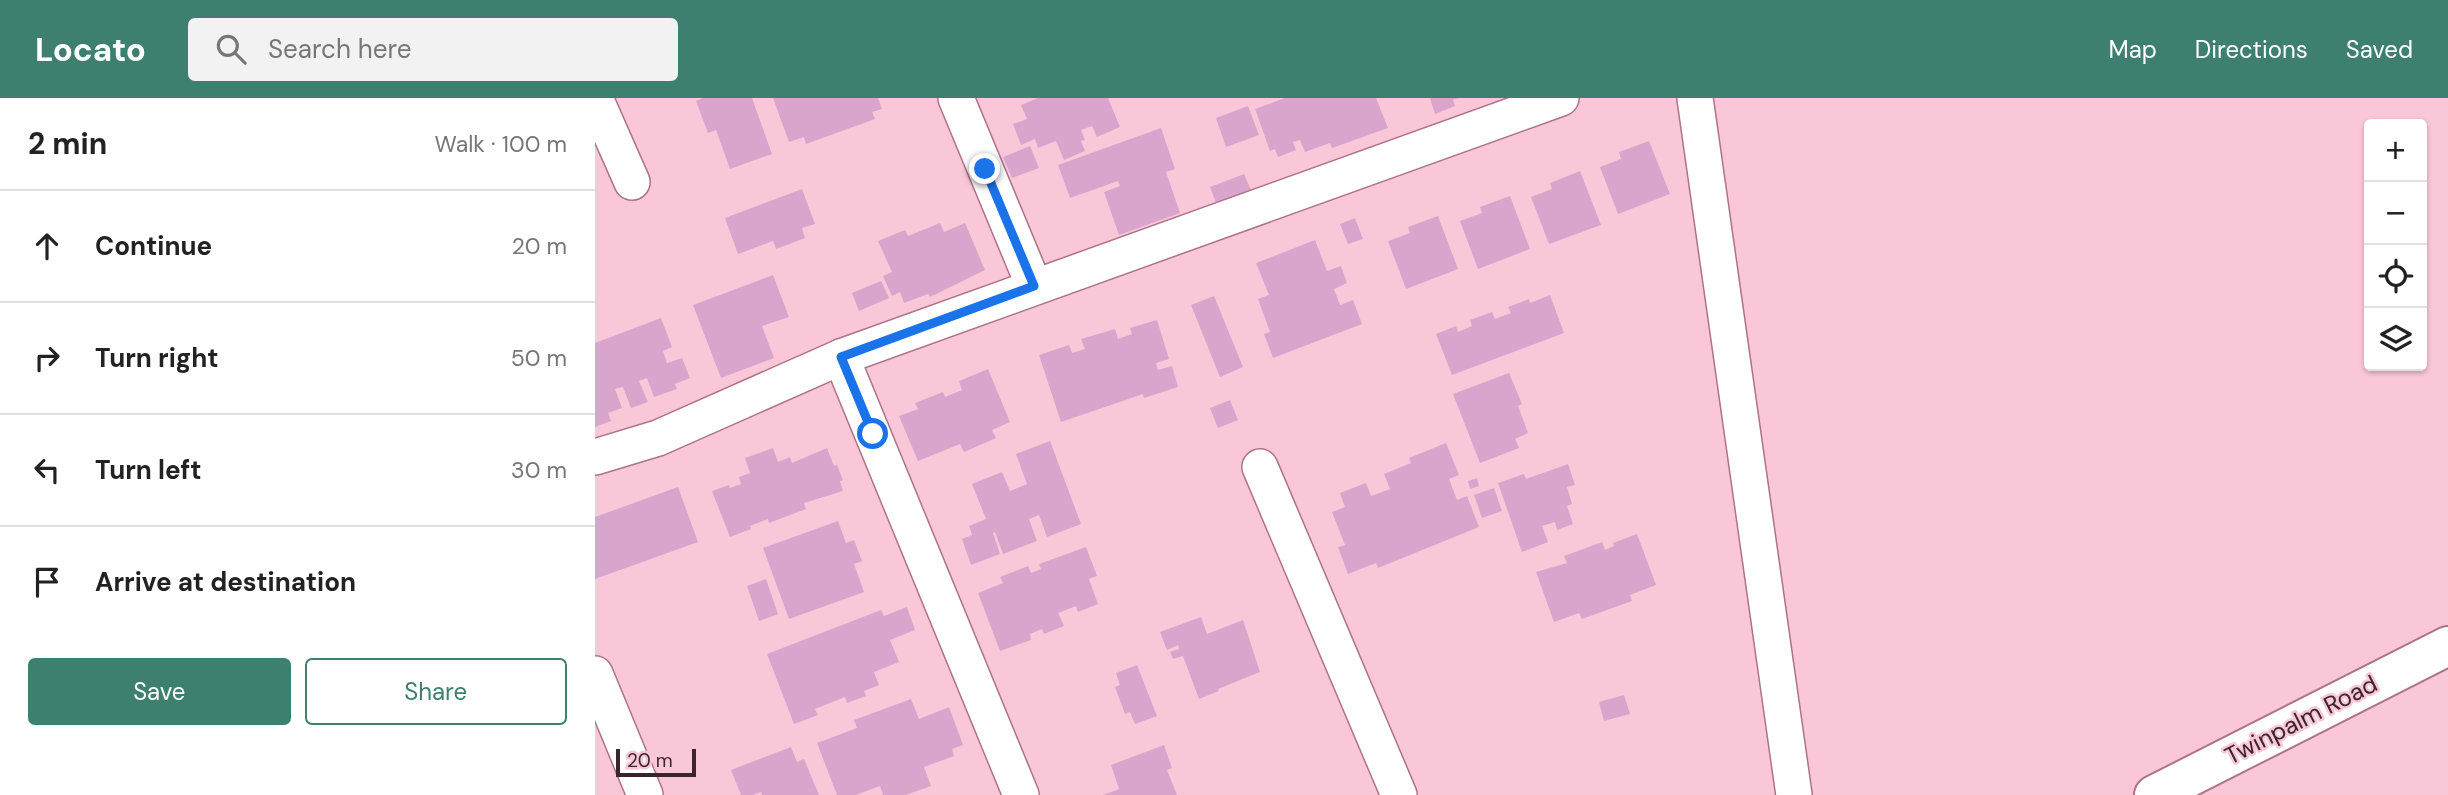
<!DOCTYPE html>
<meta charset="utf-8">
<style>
:root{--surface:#fff;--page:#f2f2f2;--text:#222;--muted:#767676;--line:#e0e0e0;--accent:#3e8070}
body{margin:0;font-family:"DM Sans",sans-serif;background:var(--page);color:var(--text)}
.controls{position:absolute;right:21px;top:21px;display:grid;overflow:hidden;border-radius:7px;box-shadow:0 2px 5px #0004}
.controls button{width:63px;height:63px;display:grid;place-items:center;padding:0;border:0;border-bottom:2px solid var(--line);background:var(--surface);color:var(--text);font:35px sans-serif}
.scale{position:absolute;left:21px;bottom:18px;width:80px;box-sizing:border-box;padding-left:7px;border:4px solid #3c242d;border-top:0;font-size:19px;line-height:24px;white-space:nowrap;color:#3c242d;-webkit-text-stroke:5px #fac7d8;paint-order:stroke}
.stop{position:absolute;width:21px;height:21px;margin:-16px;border:5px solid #1a73e8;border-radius:50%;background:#fff}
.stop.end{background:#1a73e8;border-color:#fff;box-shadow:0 2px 7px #0008}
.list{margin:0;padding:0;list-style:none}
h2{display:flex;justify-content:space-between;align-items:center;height:91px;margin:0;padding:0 28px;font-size:30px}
h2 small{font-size:23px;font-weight:400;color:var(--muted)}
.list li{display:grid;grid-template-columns:46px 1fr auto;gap:21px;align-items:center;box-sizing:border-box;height:112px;padding:0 28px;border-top:2px solid var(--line)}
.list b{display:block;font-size:26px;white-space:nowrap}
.list em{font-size:23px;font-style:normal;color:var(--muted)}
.actions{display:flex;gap:14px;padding:21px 28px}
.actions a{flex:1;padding:16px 0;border:2px solid var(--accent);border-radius:7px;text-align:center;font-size:24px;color:var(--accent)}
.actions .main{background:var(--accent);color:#fff}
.icon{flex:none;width:38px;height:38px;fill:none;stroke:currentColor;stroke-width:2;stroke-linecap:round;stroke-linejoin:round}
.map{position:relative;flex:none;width:1853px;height:697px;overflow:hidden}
header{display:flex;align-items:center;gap:42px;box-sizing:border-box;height:98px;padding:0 35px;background:var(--accent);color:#fff}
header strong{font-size:33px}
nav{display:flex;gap:38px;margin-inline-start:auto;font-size:24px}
.search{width:490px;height:63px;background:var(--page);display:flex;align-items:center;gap:18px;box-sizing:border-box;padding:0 24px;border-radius:7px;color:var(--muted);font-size:26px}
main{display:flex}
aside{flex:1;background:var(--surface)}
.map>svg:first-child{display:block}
.building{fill:#daa5cd}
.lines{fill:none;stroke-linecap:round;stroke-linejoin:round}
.minor-casing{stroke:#ad7388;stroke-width:38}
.major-casing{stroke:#ad7388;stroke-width:42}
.minor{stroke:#fff;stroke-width:35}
.major{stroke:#fff;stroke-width:38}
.route{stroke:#1a73e8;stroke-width:9}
.labels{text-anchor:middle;stroke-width:5;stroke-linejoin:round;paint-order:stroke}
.street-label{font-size:24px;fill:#3c242d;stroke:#fac7d8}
</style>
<header>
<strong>Locato</strong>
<div class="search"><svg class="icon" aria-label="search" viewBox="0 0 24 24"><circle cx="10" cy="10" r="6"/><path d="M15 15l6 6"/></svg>Search here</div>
<nav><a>Map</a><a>Directions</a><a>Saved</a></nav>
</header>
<main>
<aside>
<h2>2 min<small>Walk · 100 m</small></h2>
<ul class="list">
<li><svg class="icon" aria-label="ahead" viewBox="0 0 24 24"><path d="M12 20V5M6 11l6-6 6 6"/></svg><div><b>Continue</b></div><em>20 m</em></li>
<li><svg class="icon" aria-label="right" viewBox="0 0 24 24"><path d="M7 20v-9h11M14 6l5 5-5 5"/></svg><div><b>Turn right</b></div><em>50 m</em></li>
<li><svg class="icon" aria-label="left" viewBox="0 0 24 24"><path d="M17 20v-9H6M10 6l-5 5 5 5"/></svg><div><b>Turn left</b></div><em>30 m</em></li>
<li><svg class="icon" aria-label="arrive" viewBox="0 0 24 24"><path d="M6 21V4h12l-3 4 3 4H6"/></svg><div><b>Arrive at destination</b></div></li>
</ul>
<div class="actions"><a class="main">Save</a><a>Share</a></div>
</aside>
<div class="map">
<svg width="1853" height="697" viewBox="0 0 1853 697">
<rect width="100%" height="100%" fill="#fac7d8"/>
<g class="building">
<path d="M108,0H157L177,56L135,71L121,32L113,35L101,3Z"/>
<path d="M178,0H283L287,11L277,14L280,21L211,46L209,39L194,44Z"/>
<path d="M443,0H513L525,29L502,39L497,28L486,32L490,42L486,43L490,53L469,62L461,43L443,50L440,41L426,47L418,26L432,21L426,7Z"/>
<path d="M690,0H781L793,30L737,50L735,45L710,54L705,42L698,44L701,52L683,59L680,51L675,53L660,11Z"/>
<path d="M835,0H863L858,2L860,8L840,16Z"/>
<path d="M653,8L664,37L631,49L621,20Z"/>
<path d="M566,30L580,71L571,74L585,115L524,137L509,94L525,88L523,83L475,100L463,67Z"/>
<path d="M1054,43L1075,96L1023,116L1005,69L1026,61L1024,54Z"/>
<path d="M435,48L444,70L417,80L408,59Z"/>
<path d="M985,73L1006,127L954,146L936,99L957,91L955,85Z"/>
<path d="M649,76L658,97L623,110L615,89Z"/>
<path d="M207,91L220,126L207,130L210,140L181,151L178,143L143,156L130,120Z"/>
<path d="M915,98L935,151L883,171L865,123L887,115L885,109Z"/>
<path d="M843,118L863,171L811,191L793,143L815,135L813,129Z"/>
<path d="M760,120L768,141L753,146L745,126Z"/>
<path d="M345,125L349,134L370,125L390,172L335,199L333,196L309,205L305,194L297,198L288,178L297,174L283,143L310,132L313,138Z"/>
<path d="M720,142L732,173L746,168L752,185L739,191L745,207L758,202L767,226L678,260L669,236L675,234L663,201L674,197L661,165Z"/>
<path d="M178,177L194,219L167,228L179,260L126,280L98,207Z"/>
<path d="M286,183L294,200L264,213L257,195Z"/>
<path d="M955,197L969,235L857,277L841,236L861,228L863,234L877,228L875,222L897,214L900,221L916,215L913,209L934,201L935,205Z"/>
<path d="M619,198L648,269L625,279L596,207Z"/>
<path d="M66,220L77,249L68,253L72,265L87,260L95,280L80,286L82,291L59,299L52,280L44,283L53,304L36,310L28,289L20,291L27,310L13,315L16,323L0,329V245Z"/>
<path d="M562,222L574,261L561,265L563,272L577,268L583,289L549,300L548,296L466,324L444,257L474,247L477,255L490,251L486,241L520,231L523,241L537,236L535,230Z"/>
<path d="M393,271L415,324L397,332L401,340L369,354L365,346L323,363L304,318L323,311L320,305L348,294L350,299L367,292L364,283Z"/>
<path d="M914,275L927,306L923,308L933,335L920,341L924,350L885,365L858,296Z"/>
<path d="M635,302L643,322L623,330L615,310Z"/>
<path d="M455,343L486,426L452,439L444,417L434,421L442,443L408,456L400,434L398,435L405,456L376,467L367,441L377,437L374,428L391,421L377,386L407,374L415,393L432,386L421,356Z"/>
<path d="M851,345L864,377L854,381L862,402L872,398L884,429L783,470L781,465L753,476L743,449L750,447L737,414L750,409L745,395L771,385L776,398L795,391L789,376L816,365L814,360Z"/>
<path d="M178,350L183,364L195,359L197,365L232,350L239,368L242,367L248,382L245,383L248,393L209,405L211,411L174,425L173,421L155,428L156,431L135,439L117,393L134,387L135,390L146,386L144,379L155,375L150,360Z"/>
<path d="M973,366L980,387L972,389L977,406L972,408L978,426L962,432L960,424L947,428L953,444L927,454L903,385L929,376L931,381Z"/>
<path d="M882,380L884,388L875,391L873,383Z"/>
<path d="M83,389L103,444L0,481V419Z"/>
<path d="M899,390L907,413L887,420L879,397Z"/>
<path d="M243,423L251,445L259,442L267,463L259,466L269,494L194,521L168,450Z"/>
<path d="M1042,436L1061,487L1035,497L1037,503L987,521L984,515L959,524L941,474L972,465L969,458L1007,444L1010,452L1019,448L1018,445Z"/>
<path d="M491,449L502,478L494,481L503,506L483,514L481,508L463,515L469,528L449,536L447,531L435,536L436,542L405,553L383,495L408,485L405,479L433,468L436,475L446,471L444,466Z"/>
<path d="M171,481L183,516L164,523L152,488Z"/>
<path d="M312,509L320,532L295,542L304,564L279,574L284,587L269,593L271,598L252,605L250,599L220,611L223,617L199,626L172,556L286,512L289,518Z"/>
<path d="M606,519L612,536L648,522L665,574L623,591L624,593L604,601L588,558L578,561L575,554L584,551L583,547L572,552L565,534Z"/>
<path d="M542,567L562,618L540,626L535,614L530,616L520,589L525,587L521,575Z"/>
<path d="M1029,597L1035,616L1009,623L1004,604Z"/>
<path d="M316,601L324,621L354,609L368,647L357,651L359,658L329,669L336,688L311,697H288L285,688L261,697H242L222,645L262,630L259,622Z"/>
<path d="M569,647L577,670L572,672L582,697H508L524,691L516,667Z"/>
<path d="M196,649L202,664L209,661L224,697H167L166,694L158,697H146L136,672Z"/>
</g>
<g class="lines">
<defs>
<g id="minor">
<path d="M0,0L37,84"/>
<path d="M361,0L439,188"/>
<path d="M1100,0L1199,697"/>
<path d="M246,259L426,697"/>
<path d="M0,359L63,340L246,259L966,0"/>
<path d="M665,369L804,697"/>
<path d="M0,576L50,697"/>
</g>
<path id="major" d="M1559,697L1853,548"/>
</defs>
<use href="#minor" class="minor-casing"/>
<use href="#major" class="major-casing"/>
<use href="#minor" class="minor"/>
<use href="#major" class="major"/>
</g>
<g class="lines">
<path class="route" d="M278,336L246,259L439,188L390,71"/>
</g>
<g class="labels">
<g class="street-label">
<text transform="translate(1706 622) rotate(-27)" y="8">Twinpalm Road</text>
</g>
</g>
</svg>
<div class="controls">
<button>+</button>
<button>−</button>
<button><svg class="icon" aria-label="locate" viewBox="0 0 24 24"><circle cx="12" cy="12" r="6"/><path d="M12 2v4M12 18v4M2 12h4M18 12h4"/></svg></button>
<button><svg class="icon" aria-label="layers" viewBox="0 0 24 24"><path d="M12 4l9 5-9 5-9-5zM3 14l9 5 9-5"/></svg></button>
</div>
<div class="scale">20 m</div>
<div class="stop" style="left:278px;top:336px"></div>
<div class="stop end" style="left:390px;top:71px"></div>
</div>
</main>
